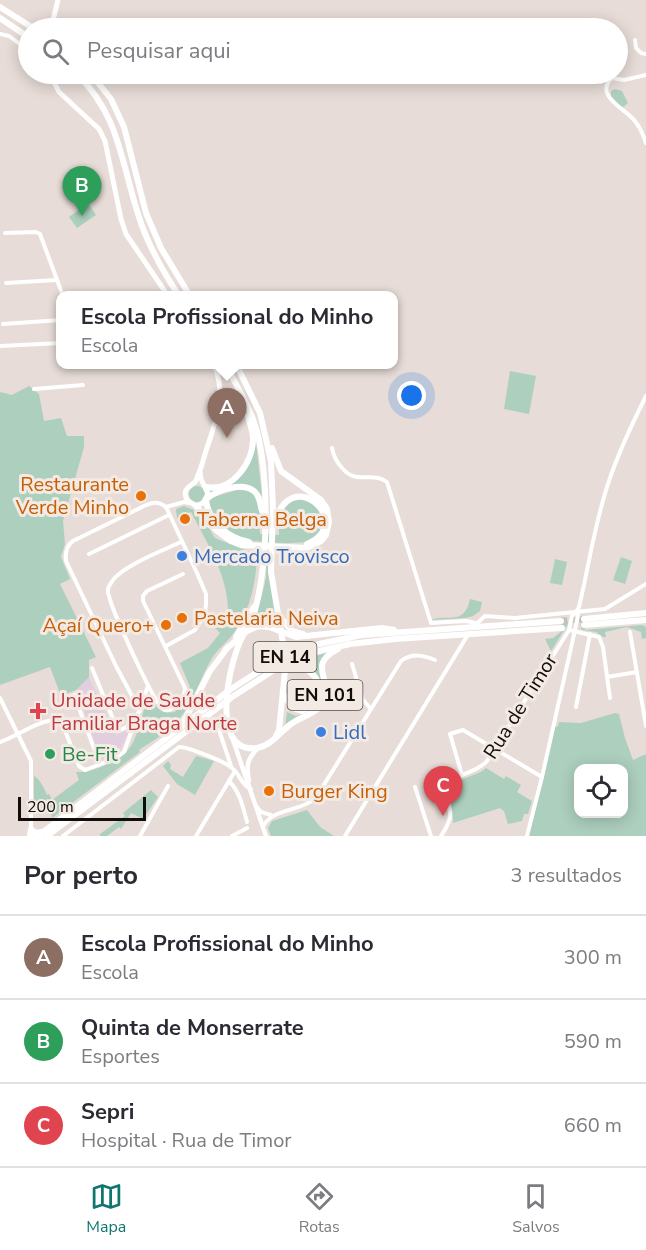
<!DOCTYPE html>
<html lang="pt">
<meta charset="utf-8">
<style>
:root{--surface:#fff;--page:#f2f2f3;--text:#2b2b33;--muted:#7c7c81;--line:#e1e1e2;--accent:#0f766e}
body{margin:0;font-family:"Nunito Sans",sans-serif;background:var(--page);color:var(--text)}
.controls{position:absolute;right:18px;bottom:18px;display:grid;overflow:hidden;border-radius:12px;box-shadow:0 3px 15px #0003}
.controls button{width:54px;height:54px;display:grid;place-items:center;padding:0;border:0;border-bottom:2px solid var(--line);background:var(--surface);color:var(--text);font:30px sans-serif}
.scale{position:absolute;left:18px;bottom:15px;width:128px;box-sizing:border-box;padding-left:6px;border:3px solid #110d0b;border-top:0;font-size:16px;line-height:21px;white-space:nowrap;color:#110d0b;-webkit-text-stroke:4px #f4eae4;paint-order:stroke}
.you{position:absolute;left:412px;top:396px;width:21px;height:21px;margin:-15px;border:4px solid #fff;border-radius:50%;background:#1a73e8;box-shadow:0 0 0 9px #1a73e833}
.badge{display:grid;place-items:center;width:39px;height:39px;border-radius:50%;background:var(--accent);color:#fff;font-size:20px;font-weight:700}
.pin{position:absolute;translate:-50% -50px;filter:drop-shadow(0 2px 3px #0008)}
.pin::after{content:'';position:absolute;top:32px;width:21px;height:18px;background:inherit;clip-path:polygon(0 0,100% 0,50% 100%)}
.popup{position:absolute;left:56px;top:291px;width:342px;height:78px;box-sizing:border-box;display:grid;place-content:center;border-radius:12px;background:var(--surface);filter:drop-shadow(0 2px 4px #0005);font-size:20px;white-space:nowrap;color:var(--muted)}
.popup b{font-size:22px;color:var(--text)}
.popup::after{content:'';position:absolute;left:50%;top:100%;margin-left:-12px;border:12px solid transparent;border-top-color:var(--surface)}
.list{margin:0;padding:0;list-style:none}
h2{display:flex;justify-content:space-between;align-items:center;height:78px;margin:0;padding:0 24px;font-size:26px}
h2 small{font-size:20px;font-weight:400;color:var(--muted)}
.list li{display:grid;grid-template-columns:39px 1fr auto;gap:18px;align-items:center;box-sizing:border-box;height:84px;padding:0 24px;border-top:2px solid var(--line)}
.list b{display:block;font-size:22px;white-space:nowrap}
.list p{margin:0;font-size:20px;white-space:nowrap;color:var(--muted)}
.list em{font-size:20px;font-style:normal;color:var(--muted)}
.icon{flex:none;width:33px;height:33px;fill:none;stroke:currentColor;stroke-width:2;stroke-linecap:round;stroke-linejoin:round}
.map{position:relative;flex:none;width:646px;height:836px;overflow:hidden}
.search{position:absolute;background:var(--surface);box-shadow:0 3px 15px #0003;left:18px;right:18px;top:18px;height:66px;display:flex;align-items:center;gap:15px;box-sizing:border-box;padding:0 21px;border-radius:33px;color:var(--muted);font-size:22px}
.sheet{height:330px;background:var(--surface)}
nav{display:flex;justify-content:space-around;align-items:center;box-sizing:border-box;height:84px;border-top:2px solid var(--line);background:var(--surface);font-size:16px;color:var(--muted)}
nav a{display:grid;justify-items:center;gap:3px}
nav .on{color:var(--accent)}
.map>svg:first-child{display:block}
.education{fill:#e1cedf}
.green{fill:#adcfbe;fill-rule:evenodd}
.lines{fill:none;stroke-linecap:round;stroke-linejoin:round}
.trunk-tunnel{stroke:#c7bdb8;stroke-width:6;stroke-dasharray:6 3;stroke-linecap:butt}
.minor{stroke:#fff;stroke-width:4}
.tertiary{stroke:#fff;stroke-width:4.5}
.primary{stroke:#fff;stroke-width:5}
.trunk{stroke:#fff;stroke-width:6}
.food-dot{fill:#e8710a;stroke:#f4eae4;stroke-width:2}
.shop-dot{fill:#3f7fe0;stroke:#f4eae4;stroke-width:2}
.health-dot{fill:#e0444e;stroke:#f4eae4;stroke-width:2}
.leisure-dot{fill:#2e9e5b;stroke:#f4eae4;stroke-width:2}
.labels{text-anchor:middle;stroke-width:6;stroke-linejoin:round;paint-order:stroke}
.shield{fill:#f4eae4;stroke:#554f4c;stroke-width:1.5}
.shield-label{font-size:18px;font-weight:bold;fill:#110d0b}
.food-label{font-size:20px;fill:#c56008;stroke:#f4eae4;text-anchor:start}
.shop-label{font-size:20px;fill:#366cbe;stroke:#f4eae4;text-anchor:start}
.health-label{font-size:20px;fill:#be3a42;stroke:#f4eae4;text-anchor:start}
.street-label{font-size:20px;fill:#110d0b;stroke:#f4eae4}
.leisure-label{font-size:20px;fill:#27864d;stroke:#f4eae4;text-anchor:start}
</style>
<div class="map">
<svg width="646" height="836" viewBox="0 0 646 836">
<rect width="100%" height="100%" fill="#e7dcd7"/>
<path class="education" d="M89,677L116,735L130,729L120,750L100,760L90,734L92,732L76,690Z"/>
<g class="green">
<path d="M615,89L622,91L628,103L623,107L620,106L611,97V91Z"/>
<path d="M88,203L96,215L77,228L69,217Z"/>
<path d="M510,371L536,376L529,414L504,409Z"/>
<path d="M29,386L39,394L44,421L61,418L67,436H84V447L63,521L65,544L61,557L70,579L60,584L96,657L89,660V677L76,690L61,696L50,667L0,685V392L12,395Z"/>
<path d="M256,443L262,496C249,479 229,489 211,493L210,490L229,484L253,453Z"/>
<circle cx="197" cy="494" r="8"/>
<path d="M237,490C266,489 258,514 260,534L279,535C279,528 279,519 283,512C299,478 348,525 305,542C284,544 244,544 226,531C217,524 213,514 208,504L213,497Z"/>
<path d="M184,506L199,512L215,538L257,555C256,584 250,611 233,634C227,642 218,649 212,658C200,678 194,702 179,719C169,732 152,741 139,750L140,752L52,818L48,799L34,803V776C40,779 45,790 47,795L49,794L52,800L79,780L76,772C86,772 93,770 103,766C138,753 136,733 147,700L152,698C158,710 161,714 175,712L190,687L180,663L208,648L220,633L208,621L212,613H228C229,577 207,543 191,512L177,518L176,509Z"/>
<path d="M267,550H270L280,629L271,624L255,623L266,578Z"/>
<path d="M621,557L632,561L625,584L613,580Z"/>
<path d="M555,559L567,562L562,585L550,583Z"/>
<path d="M470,599L482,602L480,611L473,616L465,618L431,620C447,613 464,627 470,599Z"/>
<path d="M583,615L585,630L642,625L646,627V638L642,639L641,632L627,627L605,632L606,637H603L596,632L583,630L581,629L580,620Z"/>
<path d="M561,617L567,618L568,624L551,651L545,639L553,638L562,631Z"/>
<path d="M328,652L325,656C321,706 329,700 285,727L287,712L296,716C331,710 331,673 299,662Z"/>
<path d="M615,713L619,714L625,738L633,760L646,754V836H529L555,727L558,726L559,722L581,723ZM578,768H624V814H578Z"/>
<path d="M196,756L214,761L195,795L177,784L163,766L168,761L171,765L170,769L183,777Z"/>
<path d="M486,768L504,779L506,776L521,785L517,792L532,801L528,814H524L522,821L508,824L504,811L500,808L453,823C454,812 449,803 451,793C454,776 476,778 486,768Z"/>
<path d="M151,790L158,797L143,819L131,813L121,829L119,827L107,836H100V834L125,816L123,813Z"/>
<path d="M307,810L320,827L334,836H271L268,828L272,821Z"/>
</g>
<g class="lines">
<path class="trunk-tunnel" d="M561,621L584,619"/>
<g class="minor">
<path d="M0,34L9,36L28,50"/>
<path d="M635,40L636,48L641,53L646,54"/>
<path d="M646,75L624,80L612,78C594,94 623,108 632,118C639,124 643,134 646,143"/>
<path d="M5,233L36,232L40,234L63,296"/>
<path d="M6,283L57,280"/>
<path d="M3,324L61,320"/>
<path d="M0,346L61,343"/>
<path d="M34,389L83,385"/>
<path d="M332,448C334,457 336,461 343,469C357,485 373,471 387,482L431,623L466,621L476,623"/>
<path d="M166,507L197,573L206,594V603L205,614L195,630L166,646"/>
<path d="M166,507L184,502L189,503"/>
<path d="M181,542C164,550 119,567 111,583C108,587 107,592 109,596C112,610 153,701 162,708C167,713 174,708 178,704C182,699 185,694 185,688L143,601V596L147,591L183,574"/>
<path d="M89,554L169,515"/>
<path d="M576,612L579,607C589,565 595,521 609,481C619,451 632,424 646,396"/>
<path d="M473,627L485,616L515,618L605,609L646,584"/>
<path d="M569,630L599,637L603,647L610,698"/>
<path d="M630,632L646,726"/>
<path d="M352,664L363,700L371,709"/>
<path d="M92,668L118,731L135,723"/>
<path d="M607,677L637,672"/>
<path d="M74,695L100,764"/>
<path d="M0,698L31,761V829"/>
<path d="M576,707L590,634"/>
<path d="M140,711L116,666L66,561C65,553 66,546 73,541L144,506C153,502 158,501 166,507"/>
<path d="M219,730L231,766"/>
<path d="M0,742C18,736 37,720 57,720L62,723L79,766L85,770L88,769L116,758L124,752L148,686"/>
<path d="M462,775L450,734L463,730L542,777"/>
<path d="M229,781C240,792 243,807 247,822"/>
<path d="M415,787L431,836"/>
<path d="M257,807L261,812L271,815"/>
<path d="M263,826C274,808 298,812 315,799L401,661C412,653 423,655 435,660"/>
<path d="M63,836L179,747C186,746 226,762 232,768C240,774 241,785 251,789"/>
<path d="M140,836L168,786"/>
<path d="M196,836L235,771"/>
<path d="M232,836L247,828"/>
<path d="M345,836L469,633"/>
<path d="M441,836C445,830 450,823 450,815C450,805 445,796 449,787C456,772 476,774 487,761L569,630L572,616L575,613"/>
<path d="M527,836L542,777L575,630L578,615L576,613"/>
</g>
<g class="tertiary">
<path d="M232,737L266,836"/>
<path d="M249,781C246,766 247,759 258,748"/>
</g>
<g class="primary">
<path d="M51,28L58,0"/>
<path d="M50,74L59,92L99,129L105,141L121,219L126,234L168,296"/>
<path d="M200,471L201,479L208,494L203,503L196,506L187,500C182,489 188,488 195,482C197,480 197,476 199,473C203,463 205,452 209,442C218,413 226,395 214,364"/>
</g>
<g class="trunk">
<path d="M0,7L33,28"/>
<path d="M0,18L28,37"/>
<path d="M77,74C119,115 121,161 138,214C147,244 162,270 179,296"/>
<path d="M91,74L111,99L124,127L146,213L161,248L190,296"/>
<path d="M225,364C235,383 247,402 254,422C271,469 270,586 247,631"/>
<path d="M236,364L260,413L271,461L273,509L271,572L286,661L279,730L275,738"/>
<path d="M206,487C232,492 253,463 253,439C253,431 250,424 248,416"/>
<path d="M207,498C219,490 243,481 255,492C260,497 260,504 262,511"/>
<path d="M206,501C210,523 228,538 249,542"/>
<path d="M196,506L216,530L231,541L241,545L307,548L321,541L326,535L329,522L327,509L321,500L281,471L272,448"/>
<path d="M275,523C290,462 357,523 307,544"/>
<path d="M281,618L292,631L303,634"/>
<path d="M584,619L646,613"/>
<path d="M584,625L646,620"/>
<path d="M244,634C230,656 207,755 257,748C271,746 280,732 291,724C302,716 318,714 324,700C333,679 306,665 338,649"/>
<path d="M236,637L254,607"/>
<path d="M225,650L247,631L259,626L269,627L296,637L382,628L394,630"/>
<path d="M285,696L292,708L302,711C331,699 321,664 286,665"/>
<path d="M183,723L210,671L228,647"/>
<path d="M30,836L31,829L35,833L42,832"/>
<path d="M38,836L231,689L270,664L294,653L319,644L362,635L561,621"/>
<path d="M47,836L232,697L274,670L310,653L350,644L395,639L562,628"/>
</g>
</g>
<g class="food-dot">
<circle cx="141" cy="496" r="6"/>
<circle cx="185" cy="519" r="6"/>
<circle cx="182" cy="618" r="6"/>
<circle cx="166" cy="625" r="6"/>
<circle cx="269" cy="791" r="6"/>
</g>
<g class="shop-dot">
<circle cx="182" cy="556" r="6"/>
<circle cx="321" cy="732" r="6"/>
</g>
<path class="health-dot" d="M35 702h6v6h6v6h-6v6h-6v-6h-6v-6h6z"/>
<circle class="leisure-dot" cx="50" cy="754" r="6"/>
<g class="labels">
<g class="shield">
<rect x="253.5" y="642" width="63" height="30" rx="4.5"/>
<rect x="287.5" y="680" width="75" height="30" rx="4.5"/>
</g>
<g class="shield-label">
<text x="285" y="663">EN 14</text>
<text x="325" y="701">EN 101</text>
</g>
<g class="food-label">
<text x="129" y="491" text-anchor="end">Restaurante<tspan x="129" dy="23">Verde Minho</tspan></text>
<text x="197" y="526">Taberna Belga</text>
<text x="194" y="625">Pastelaria Neiva</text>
<text x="154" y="632" text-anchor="end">Açaí Quero+</text>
<text x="281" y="798">Burger King</text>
</g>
<g class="shop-label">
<text x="194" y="563">Mercado Trovisco</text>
<text x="333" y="739">Lidl</text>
</g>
<g class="health-label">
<text x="51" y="707">Unidade de Saúde<tspan x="51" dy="23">Familiar Braga Norte</tspan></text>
</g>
<g class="street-label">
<text transform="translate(520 706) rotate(-58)" y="7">Rua de Timor</text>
</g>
<g class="leisure-label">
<text x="62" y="761">Be-Fit</text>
</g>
</g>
</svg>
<div class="controls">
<button><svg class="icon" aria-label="locate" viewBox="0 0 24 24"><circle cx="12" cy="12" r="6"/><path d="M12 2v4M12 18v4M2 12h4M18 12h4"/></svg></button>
</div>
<div class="scale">200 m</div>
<div class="you"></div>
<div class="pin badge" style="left:227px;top:438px;background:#8d6e63">A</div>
<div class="popup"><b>Escola Profissional do Minho</b>Escola</div>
<div class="pin badge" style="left:82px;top:216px;background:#2e9e5b">B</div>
<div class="pin badge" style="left:443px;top:816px;background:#e0444e">C</div>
<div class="search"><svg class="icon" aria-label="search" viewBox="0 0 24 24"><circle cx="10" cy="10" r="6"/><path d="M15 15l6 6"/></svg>Pesquisar aqui</div>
</div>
<section class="sheet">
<h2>Por perto<small>3 resultados</small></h2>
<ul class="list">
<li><span class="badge" style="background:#8d6e63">A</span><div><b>Escola Profissional do Minho</b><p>Escola</p></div><em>300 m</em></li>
<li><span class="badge" style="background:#2e9e5b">B</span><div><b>Quinta de Monserrate</b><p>Esportes</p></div><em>590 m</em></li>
<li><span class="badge" style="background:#e0444e">C</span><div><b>Sepri</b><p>Hospital · Rua de Timor</p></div><em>660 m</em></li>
</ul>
</section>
<nav>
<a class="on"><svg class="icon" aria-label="map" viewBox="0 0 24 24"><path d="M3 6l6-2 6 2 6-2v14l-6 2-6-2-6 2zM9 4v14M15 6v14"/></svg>Mapa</a>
<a><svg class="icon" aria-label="directions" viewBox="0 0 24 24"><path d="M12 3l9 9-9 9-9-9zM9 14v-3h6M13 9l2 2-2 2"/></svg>Rotas</a>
<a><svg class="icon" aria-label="saved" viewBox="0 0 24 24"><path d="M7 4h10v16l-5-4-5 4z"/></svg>Salvos</a>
</nav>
